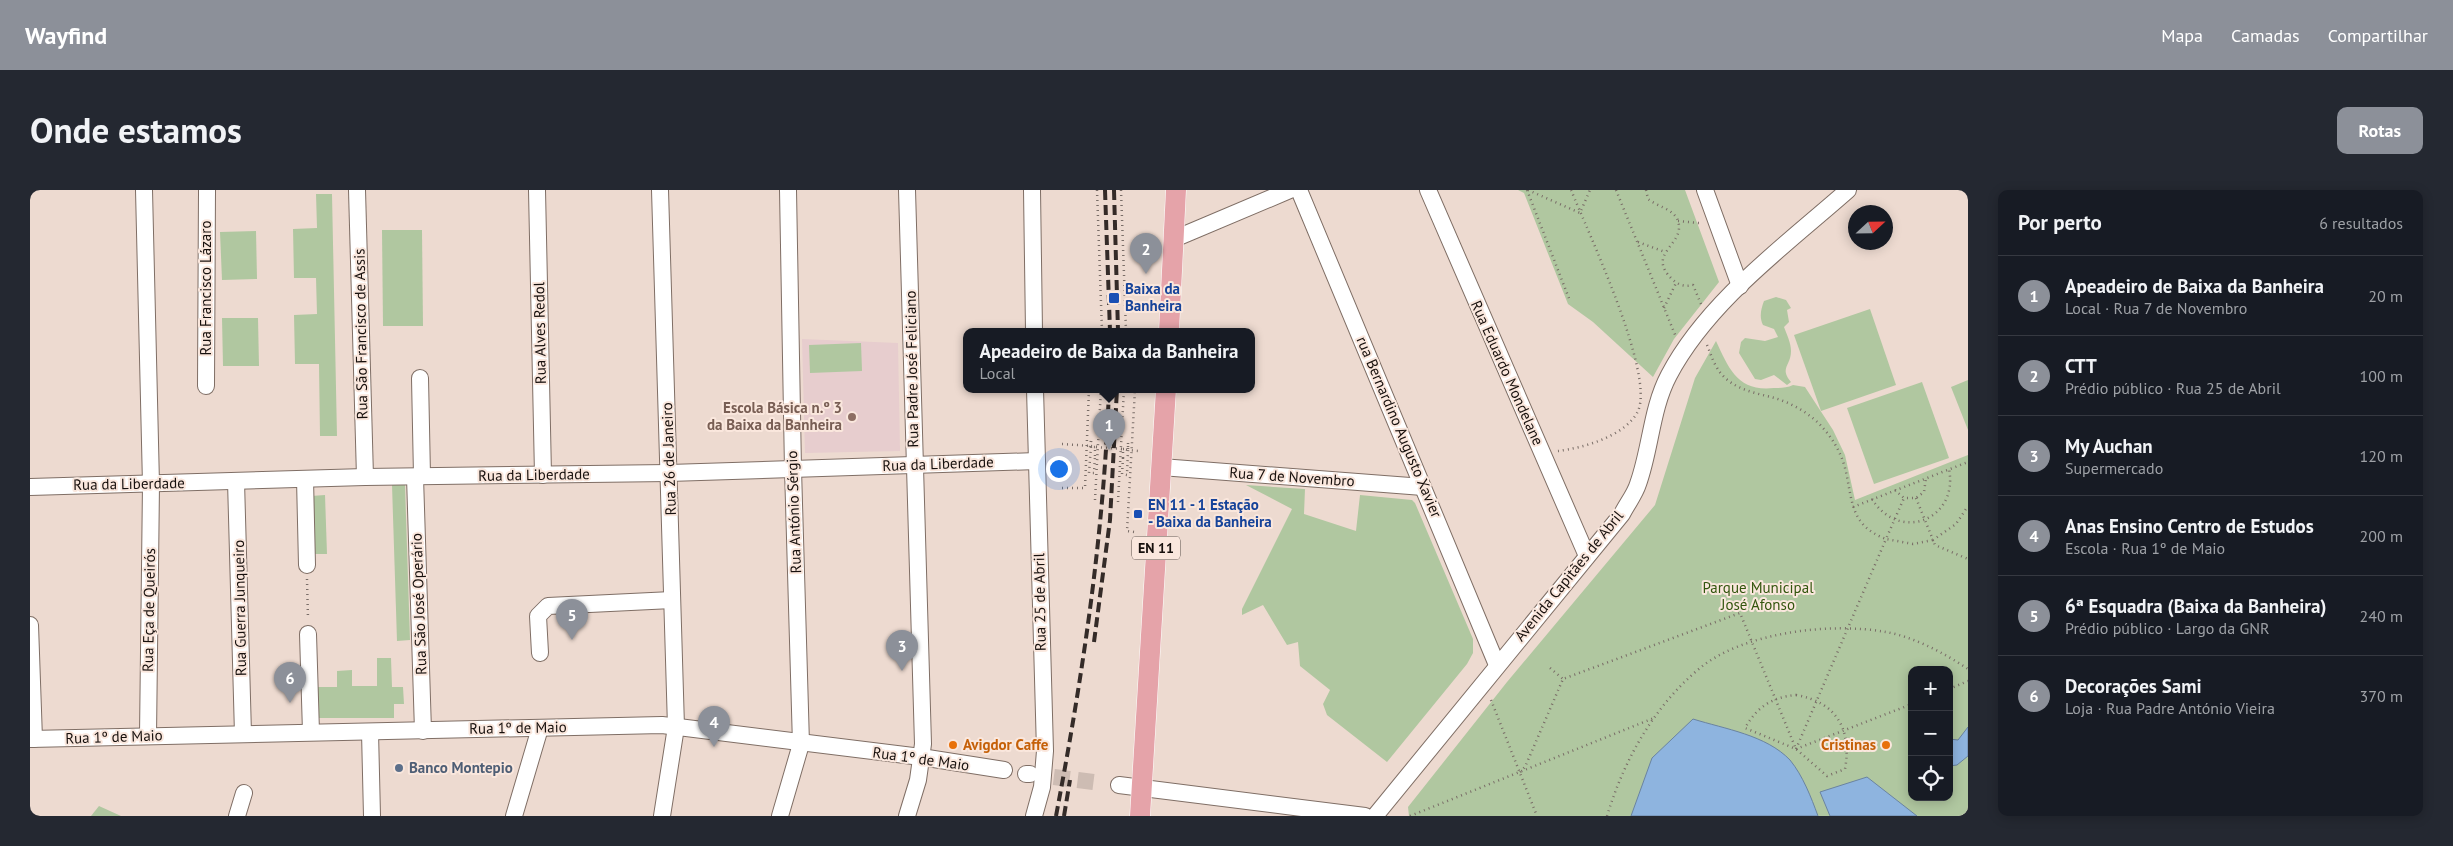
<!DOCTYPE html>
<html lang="pt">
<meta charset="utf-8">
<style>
:root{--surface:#171b24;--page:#242831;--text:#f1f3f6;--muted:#9ea1a6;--line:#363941;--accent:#8c9099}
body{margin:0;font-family:"PT Sans",sans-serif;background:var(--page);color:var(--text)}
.controls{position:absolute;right:15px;bottom:15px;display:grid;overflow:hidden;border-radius:10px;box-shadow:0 2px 12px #0003}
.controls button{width:45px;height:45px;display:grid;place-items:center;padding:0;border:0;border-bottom:1px solid var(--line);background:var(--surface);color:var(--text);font:25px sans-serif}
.compass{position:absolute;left:1818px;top:15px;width:45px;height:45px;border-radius:50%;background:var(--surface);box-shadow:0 2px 12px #0003;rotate:68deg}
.you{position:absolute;left:1028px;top:278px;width:18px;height:18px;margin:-12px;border:4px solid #fff;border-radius:50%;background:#1a73e8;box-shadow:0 0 0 8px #1a73e833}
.badge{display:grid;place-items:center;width:32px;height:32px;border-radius:50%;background:var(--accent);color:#fff;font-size:16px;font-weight:700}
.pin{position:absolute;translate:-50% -41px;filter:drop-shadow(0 1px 2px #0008)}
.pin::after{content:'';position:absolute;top:26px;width:18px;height:15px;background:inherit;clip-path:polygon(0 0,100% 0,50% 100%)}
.popup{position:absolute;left:933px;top:138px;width:292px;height:65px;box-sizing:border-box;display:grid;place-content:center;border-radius:10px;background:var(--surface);filter:drop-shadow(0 1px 4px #0005);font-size:16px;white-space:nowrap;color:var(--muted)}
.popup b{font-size:19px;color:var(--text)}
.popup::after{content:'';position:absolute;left:50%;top:100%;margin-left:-10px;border:10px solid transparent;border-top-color:var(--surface)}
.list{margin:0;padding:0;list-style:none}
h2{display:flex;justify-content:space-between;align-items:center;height:65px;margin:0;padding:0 20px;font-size:21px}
h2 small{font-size:16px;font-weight:400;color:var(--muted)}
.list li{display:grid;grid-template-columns:32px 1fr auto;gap:15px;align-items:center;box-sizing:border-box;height:80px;padding:0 20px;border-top:1px solid var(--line)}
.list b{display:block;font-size:19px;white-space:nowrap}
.list p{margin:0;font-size:16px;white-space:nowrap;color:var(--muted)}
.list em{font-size:16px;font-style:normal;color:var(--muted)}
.icon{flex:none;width:28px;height:28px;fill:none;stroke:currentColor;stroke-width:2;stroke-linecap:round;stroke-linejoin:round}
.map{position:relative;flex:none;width:1938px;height:626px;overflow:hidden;border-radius:10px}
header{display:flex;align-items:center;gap:30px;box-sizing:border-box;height:70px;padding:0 25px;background:var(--accent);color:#fff}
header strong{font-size:24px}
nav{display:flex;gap:28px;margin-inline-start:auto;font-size:18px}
.intro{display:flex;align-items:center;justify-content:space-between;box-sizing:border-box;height:120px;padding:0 30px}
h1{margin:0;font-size:35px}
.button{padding:12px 22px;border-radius:10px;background:var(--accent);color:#fff;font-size:18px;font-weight:700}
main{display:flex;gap:30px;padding:0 30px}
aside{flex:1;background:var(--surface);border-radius:10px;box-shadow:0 2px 12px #0003}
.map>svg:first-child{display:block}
.education{fill:#e7cdce}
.green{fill:#b0c7a0;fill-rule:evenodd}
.water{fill:#8eb4df;stroke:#6a83a0}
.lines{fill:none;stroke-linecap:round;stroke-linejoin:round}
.minor-tunnel{stroke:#cdbcb3;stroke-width:16;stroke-dasharray:16 8;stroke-linecap:butt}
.minor-casing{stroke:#7f6e65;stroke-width:18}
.major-casing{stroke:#fff;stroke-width:21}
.path{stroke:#796d67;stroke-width:2.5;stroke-dasharray:1 4;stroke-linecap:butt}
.minor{stroke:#fff;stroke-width:16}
.major{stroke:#e5a3a9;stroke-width:20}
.rail{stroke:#342b28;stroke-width:4;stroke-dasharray:10 5;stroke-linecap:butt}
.path-bridge{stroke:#796d67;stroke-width:2.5;stroke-dasharray:1 4;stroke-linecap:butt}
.transit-dot{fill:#1a4fb4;stroke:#fae7dd;stroke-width:2}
.education-dot{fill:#8d6e63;stroke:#fae7dd;stroke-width:2}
.food-dot{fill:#e8710a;stroke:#fae7dd;stroke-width:2}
.service-dot{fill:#5c6f8a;stroke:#fae7dd;stroke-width:2}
.labels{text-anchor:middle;stroke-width:4;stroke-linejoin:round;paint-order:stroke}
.shield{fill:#fae7dd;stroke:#5b504b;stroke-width:1}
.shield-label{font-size:14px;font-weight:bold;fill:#17100d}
.street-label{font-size:15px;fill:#17100d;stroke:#fae7dd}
.transit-label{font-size:15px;font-weight:bold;fill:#164399;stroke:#fae7dd;text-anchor:start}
.education-label{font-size:15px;font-weight:bold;fill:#785e54;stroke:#fae7dd;text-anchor:end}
.park-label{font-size:15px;fill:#32550d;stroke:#fae7dd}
.food-label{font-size:15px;font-weight:bold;fill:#c56008;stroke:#fae7dd;text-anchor:start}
.service-label{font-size:15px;font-weight:bold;fill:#4e5e75;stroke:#fae7dd;text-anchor:start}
</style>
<header>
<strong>Wayfind</strong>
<nav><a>Mapa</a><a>Camadas</a><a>Compartilhar</a></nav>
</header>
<div class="intro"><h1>Onde estamos</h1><a class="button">Rotas</a></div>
<main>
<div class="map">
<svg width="1938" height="626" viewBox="0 0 1938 626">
<rect width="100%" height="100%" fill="#eddad0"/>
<path class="education" d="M772,149L868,153L870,261L775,263Z"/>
<g class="green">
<path d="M1488,0H1655L1689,92L1644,149L1623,187L1563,132L1538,114L1494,3Z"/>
<path d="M286,4H302L307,246H290L289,174H265L264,125L287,124L286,88H264L263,39L287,38Z"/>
<path d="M352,40H392L393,136H353Z"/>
<path d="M226,41L227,89L192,90L190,42Z"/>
<path d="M1746,107L1756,110L1761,118L1757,120L1759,132L1754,137C1757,145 1761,153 1761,161C1761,176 1749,178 1761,192L1757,195L1744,185L1731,190L1725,189L1709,163L1711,152L1715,148L1735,151L1748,147L1744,139L1733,135C1729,127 1731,119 1734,111Z"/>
<path d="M1840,119L1866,195L1791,221L1764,145Z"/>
<path d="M192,128H228L229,176H193Z"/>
<path d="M1686,151C1699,179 1708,202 1744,198C1751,198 1757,198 1763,195L1775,197L1803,240L1815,265L1825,310L1938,265V626H1379L1378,617L1477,492L1625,315L1665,188ZM1882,480H1919V607H1882Z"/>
<path d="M831,153L832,181L780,183L779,155Z"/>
<path d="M1938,190V240L1921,197Z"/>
<path d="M1892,192L1919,268L1844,294L1817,218Z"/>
<path d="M362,295H375L380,450L367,451Z"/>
<path d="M1216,295L1275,299L1274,324L1326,341L1330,305L1382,310L1385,313L1443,449V463L1437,474L1357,572L1297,525L1293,514L1300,500L1270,476L1268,452L1257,455L1233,415L1212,425V419L1262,319Z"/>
<path d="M295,305L297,364H282L281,306Z"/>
<path d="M347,468H361L362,497H373L374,514H364V528H285V497H307V481L322,480V496H347Z"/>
<path d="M69,616L91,626H61Z"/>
</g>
<g class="water">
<path d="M1663,529C1695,539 1736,545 1760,570C1773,586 1781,607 1788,626H1601L1622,568Z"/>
<path d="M1938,537V566L1927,575L1919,576V549L1928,550Z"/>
<path d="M1837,587L1887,626H1800L1790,602Z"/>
</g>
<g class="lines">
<path class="minor-tunnel" d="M1000,584L1071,593"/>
<defs>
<g id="minor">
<path d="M114,0L121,294L118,546"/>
<path d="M327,0L335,287"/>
<path d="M507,0L513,285"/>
<path d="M630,0L646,537L632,626"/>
<path d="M877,0L893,554L888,590L877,626"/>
<path d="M1002,0L1004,141"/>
<path d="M1269,0L1467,475"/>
<path d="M1398,0L1557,366"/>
<path d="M1675,0L1710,96"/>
<path d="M1144,49L1260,0"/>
<path d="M390,188L392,286"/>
<path d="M176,196L177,0"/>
<path d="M1131,277L1393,297"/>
<path d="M385,287L393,541"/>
<path d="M275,289L277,375"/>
<path d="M206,291L213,544"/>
<path d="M0,297L335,287L639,283L1007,271"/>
<path d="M0,435L4,549"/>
<path d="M278,444L281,542"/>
<path d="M510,463L508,426L518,416L642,410"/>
<path d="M340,542L342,626"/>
<path d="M0,549L632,535L891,567L974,580"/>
<path d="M996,584H1000"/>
<path d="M1089,595L1335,626"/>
<path d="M207,626L214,603"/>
<path d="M484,626L510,538"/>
<path d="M750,626L771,554L763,279L758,0"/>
<path d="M1004,626L1012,597L1015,561L1005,199"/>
<path d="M1345,626L1592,324C1597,314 1605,304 1608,294C1621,258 1621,219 1639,185C1678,111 1757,54 1818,0"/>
</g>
<g id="major">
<path d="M1139,141L1146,0"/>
<path d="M1110,626L1136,199"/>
</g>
</defs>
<use href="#minor" class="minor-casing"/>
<use href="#major" class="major-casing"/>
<g class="path">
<path d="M1067,0L1072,141"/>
<path d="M1091,0L1096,141"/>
<path d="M1497,0L1540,111"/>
<path d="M1498,0L1550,23L1560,0"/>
<path d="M1586,0L1646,147"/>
<path d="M1616,0L1618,9C1628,17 1644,19 1648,31C1656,55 1615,63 1642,89C1648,95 1655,97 1663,95L1671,114"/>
<path d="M1648,31L1669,33"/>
<path d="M1608,52L1635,62"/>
<path d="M1634,118L1646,93"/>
<path d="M1677,155C1680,162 1682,169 1686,176C1697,197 1720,202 1741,207C1760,212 1780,223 1793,238C1803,249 1811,263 1815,278C1823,310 1819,335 1856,349L1874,308"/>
<path d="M1061,251V256L1069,257"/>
<path d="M1032,254L1061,256L1059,283H1064L1065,266"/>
<path d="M1091,259L1098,260V253"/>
<path d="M1528,261C1553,258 1596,246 1608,221C1625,184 1558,42 1541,0"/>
<path d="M1093,268L1092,284L1097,285L1098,260L1109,261"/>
<path d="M1032,298H1055L1059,199"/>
<path d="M1865,300L1874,308H1886L1894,302L1896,288"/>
<path d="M1886,308L1903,350L1926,334L1938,316"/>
<path d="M1842,309C1869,353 1929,330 1919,279"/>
<path d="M1065,310L1071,199"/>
<path d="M1088,312L1094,199"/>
<path d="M1823,317L1938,272"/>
<path d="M1104,342L1097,341L1105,199"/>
<path d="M277,389L278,429"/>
<path d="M1520,478L1533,489"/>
<path d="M1919,499L1938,491"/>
<path d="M1766,505C1807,512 1822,540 1815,579L1797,586L1766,559L1715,538C1727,517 1742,507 1766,505Z"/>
<path d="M1461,510L1507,626"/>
<path d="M1766,559L1856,349L1883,354L1903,350L1905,355L1938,369"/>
<path d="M1766,559L1882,514"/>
<path d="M1490,582L1495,577L1533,489L1710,423L1766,559"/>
<path d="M1380,626L1624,528"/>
<path d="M1577,626C1594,570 1624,516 1670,478C1714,442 1801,432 1856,442C1884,447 1914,463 1938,479"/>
</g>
<use href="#minor" class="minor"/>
<use href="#major" class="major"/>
<g class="rail">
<path d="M1075,0L1080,141"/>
<path d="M1084,0L1088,141"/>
<path d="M1064,452L1080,330L1087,199"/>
<path d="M1026,626C1053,484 1074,343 1079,199"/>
<path d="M1034,626L1040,590"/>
</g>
<g class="path-bridge">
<path d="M1061,251L1060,257H1065"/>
<path d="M1093,259H1098V253"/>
<path d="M1065,266V257L1093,259V268"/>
</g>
</g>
<g class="transit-dot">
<rect x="1078" y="102" width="12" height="12" rx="2.5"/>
<rect x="1103" y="319" width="10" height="10" rx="2.5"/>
</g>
<circle class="education-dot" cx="822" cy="227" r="5"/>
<g class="food-dot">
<circle cx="923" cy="555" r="5"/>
<circle cx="1856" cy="555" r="5"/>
</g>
<circle class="service-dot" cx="369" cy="578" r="5"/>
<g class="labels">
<rect class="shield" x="1102" y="346.5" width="48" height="23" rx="4"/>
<g class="shield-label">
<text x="1126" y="363">EN 11</text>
</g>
<g class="street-label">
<text transform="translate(176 98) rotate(-90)" y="5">Rua Francisco Lázaro</text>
<text transform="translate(510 143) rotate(-91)" y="5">Rua Alves Redol</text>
<text transform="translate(331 144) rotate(-91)" y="5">Rua São Francisco de Assis</text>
<text transform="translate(882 179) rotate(-91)" y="5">Rua Padre José Feliciano</text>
<text transform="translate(1477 183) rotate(66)" y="5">Rua Eduardo Mondelane</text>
<text transform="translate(1369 237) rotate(67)" y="5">rua Bernardino Augusto Xavier</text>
<text transform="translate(639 269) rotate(-92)" y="5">Rua 26 de Janeiro</text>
<text transform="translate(908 274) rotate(-2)" y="5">Rua da Liberdade</text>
<text transform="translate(504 285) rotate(-1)" y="5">Rua da Liberdade</text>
<text transform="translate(1262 287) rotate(4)" y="5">Rua 7 de Novembro</text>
<text transform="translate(99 294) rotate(-1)" y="5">Rua da Liberdade</text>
<text transform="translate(764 322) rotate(-92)" y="5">Rua António Sérgio</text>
<text transform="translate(1539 386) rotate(-51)" y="5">Avenida Capitães de Abril</text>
<text transform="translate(1010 412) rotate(-91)" y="5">Rua 25 de Abril</text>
<text transform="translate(389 414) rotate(-92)" y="5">Rua São José Operário</text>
<text transform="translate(210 418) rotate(-91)" y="5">Rua Guerra Junqueiro</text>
<text transform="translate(119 420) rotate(-89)" y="5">Rua Eça de Queirós</text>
<text transform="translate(488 538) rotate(-1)" y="5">Rua 1º de Maio</text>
<text transform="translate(84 547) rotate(-2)" y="5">Rua 1º de Maio</text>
<text transform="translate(891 569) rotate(8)" y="5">Rua 1º de Maio</text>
</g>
<g class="transit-label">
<text x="1095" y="104">Baixa da<tspan x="1095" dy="17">Banheira</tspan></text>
<text x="1118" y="320">EN 11 - 1 Estação<tspan x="1118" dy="17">- Baixa da Banheira</tspan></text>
</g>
<g class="education-label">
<text x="812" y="223">Escola Básica n.º 3<tspan x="812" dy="17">da Baixa da Banheira</tspan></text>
</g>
<g class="park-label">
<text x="1728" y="403">Parque Municipal<tspan x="1728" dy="17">José Afonso</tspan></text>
</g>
<g class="food-label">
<text x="933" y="560">Avigdor Caffe</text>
<text x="1846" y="560" text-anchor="end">Cristinas</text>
</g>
<g class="service-label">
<text x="379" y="583">Banco Montepio</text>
</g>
</g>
</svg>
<div class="controls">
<button>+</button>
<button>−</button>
<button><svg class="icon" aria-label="locate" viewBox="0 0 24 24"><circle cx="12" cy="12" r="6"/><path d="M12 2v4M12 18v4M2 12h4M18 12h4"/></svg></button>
</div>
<svg class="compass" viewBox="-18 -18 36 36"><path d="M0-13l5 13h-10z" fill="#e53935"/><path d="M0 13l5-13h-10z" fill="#9ea1a6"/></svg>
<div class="you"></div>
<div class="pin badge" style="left:1079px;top:260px">1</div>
<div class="popup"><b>Apeadeiro de Baixa da Banheira</b>Local</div>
<div class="pin badge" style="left:1116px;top:84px">2</div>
<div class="pin badge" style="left:872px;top:481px">3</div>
<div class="pin badge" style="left:684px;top:557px">4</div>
<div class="pin badge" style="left:542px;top:450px">5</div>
<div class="pin badge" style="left:260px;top:513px">6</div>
</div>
<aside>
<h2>Por perto<small>6 resultados</small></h2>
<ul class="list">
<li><span class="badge">1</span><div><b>Apeadeiro de Baixa da Banheira</b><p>Local · Rua 7 de Novembro</p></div><em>20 m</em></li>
<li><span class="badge">2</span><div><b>CTT</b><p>Prédio público · Rua 25 de Abril</p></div><em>100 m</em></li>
<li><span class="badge">3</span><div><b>My Auchan</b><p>Supermercado</p></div><em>120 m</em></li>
<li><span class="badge">4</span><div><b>Anas Ensino Centro de Estudos</b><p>Escola · Rua 1º de Maio</p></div><em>200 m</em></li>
<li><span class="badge">5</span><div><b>6ª Esquadra (Baixa da Banheira)</b><p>Prédio público · Largo da GNR</p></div><em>240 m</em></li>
<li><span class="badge">6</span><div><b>Decorações Sami</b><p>Loja · Rua Padre António Vieira</p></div><em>370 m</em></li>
</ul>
</aside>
</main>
